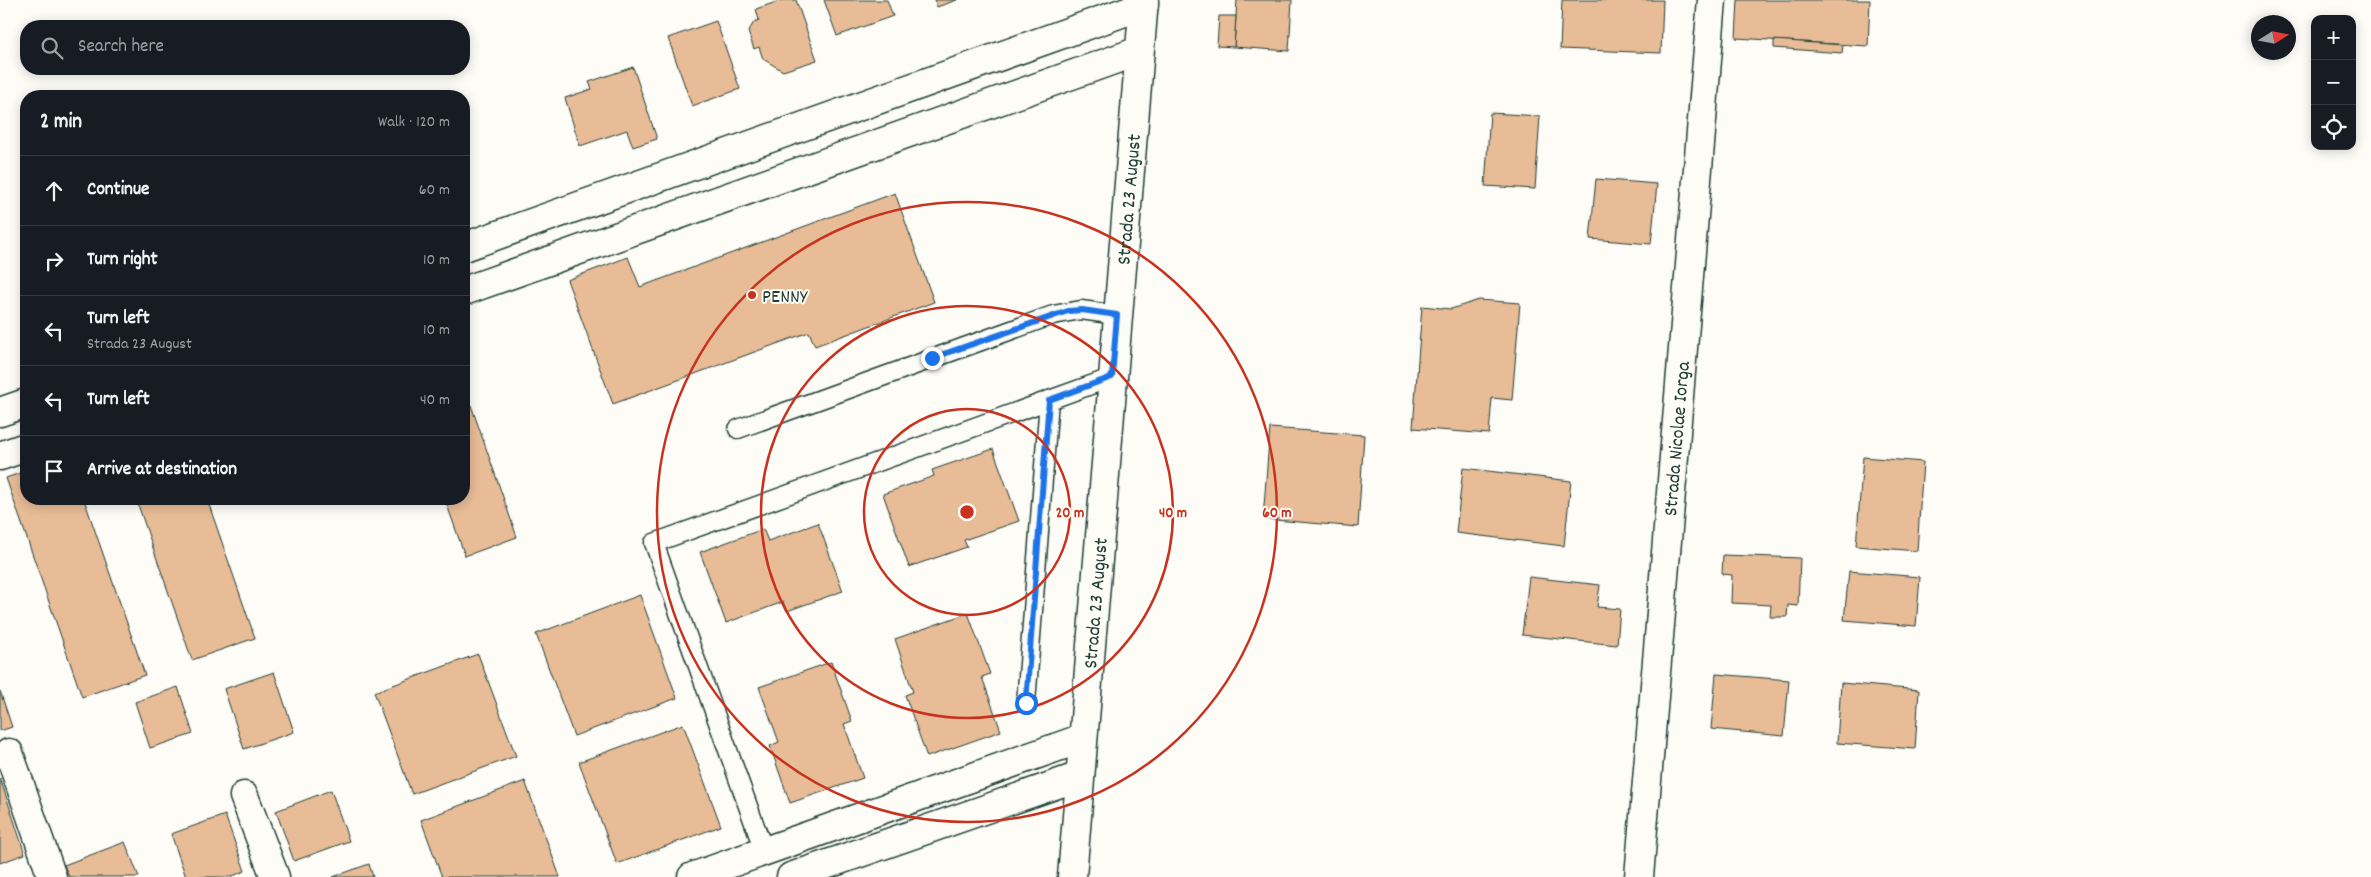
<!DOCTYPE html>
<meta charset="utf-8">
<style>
:root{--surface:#171b24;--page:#20242c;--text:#f1f3f6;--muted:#9ea1a6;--line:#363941}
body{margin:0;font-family:Dekko,sans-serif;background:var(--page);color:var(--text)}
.controls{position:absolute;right:15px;top:15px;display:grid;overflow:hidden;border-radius:10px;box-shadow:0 2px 12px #0003}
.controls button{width:45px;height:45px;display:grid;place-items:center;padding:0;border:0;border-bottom:1px solid var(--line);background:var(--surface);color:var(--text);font:25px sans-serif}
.compass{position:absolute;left:2251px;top:15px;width:45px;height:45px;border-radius:50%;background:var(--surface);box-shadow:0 2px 12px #0003;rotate:79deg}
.stop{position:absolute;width:15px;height:15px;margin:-11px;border:4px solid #1a73e8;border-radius:50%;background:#fff}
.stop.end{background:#1a73e8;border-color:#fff;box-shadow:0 1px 5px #0008}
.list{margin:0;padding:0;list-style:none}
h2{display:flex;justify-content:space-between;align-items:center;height:65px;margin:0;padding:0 20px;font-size:21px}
h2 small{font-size:16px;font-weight:400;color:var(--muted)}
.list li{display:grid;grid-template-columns:32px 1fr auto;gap:15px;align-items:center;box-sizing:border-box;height:70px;padding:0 20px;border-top:1px solid var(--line)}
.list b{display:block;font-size:19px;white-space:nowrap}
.list p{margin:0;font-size:16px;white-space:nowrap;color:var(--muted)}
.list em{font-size:16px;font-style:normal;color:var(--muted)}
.icon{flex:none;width:28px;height:28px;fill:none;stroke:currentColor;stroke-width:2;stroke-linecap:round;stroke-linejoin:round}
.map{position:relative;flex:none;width:2371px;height:877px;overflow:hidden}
.search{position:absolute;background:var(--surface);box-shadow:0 2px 12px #0003;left:20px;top:20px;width:450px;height:55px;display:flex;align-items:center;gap:12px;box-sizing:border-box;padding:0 18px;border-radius:20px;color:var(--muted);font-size:19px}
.panel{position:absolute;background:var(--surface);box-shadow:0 2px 12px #0003;left:20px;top:90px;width:450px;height:415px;border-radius:20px}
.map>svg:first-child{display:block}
.building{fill:#e8bc97;stroke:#1f3d34}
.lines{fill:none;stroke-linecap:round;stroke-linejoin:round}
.lane-casing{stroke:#1f3d34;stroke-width:21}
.street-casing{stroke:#1f3d34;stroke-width:31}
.secondary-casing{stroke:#1f3d34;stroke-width:31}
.lane{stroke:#fdfcf7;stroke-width:18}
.street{stroke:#fdfcf7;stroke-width:28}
.secondary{stroke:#fdfcf7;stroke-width:28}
.route{stroke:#1a73e8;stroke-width:6}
.ring{fill:none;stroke:#c8321e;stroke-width:2.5}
.poi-dot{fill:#c8321e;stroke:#fdfcf7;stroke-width:2}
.labels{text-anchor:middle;stroke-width:4;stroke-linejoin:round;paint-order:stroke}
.street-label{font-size:20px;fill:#1f3d34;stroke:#fdfcf7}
.poi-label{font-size:20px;fill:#1f3d34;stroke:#fdfcf7;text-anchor:start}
.centre{fill:#c8321e;stroke:#fdfcf7;stroke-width:2.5}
.ring-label{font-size:15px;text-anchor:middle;font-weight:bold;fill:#c8321e;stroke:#fdfcf7;stroke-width:4;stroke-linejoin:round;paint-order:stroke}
</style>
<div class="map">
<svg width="2371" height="877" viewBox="0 0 2371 877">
<rect width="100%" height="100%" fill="#fdfcf7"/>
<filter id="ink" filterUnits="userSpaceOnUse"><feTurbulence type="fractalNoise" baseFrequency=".02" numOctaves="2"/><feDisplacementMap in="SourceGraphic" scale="10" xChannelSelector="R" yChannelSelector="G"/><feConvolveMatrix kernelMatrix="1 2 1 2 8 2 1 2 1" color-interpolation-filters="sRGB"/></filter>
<g filter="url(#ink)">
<g class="building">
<path d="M782,0H796L817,60L783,71L763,59L759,47L754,49L748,32L754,22L759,20L756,9Z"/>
<path d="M824,0H887L893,16L837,36Z"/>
<path d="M935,0H957L937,7Z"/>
<path d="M1237,0H1292L1289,51L1234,47Z"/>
<path d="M1562,0H1663L1661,53L1560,49Z"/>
<path d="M1738,0H1870L1868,46L1736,38Z"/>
<path d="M1219,16H1236L1234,47L1217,46Z"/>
<path d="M716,21L740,89L692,106L668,38Z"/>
<path d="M1774,40L1843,45L1842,53L1774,48Z"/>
<path d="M633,67L657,139L633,147L627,130L580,146L565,98L592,89L589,82Z"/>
<path d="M1490,113L1540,116L1535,189L1485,186Z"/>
<path d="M1596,179L1657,184L1651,244L1590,239Z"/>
<path d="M895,193L934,302L815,346L809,332L613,404L567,280L628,257L640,287Z"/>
<path d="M1479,300L1520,303L1512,400L1492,398L1489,434L1413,428L1422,306L1451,309Z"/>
<path d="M464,385L517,537L465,556L445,499H464Z"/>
<path d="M1270,428L1364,435L1358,527L1263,519Z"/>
<path d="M993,449L1019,521L964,540L967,547L909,567L883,494L934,476L932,470Z"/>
<path d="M1863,457L1923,462L1917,551L1856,546Z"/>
<path d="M1463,468L1571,481L1564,546L1456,533Z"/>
<path d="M26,471V499H84L145,675L82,697L6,478Z"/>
<path d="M136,499H207L255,638L192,660Z"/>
<path d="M818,523L843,591L787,611L783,602L726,623L700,552L763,529L768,541Z"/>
<path d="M1723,555L1800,558L1798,606L1788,605L1787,617H1770L1771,605L1731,603L1732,575L1722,574Z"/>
<path d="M1849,571L1920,577L1916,626L1844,620Z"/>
<path d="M1529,577L1600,585L1597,607L1620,609L1617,645L1522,635Z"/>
<path d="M640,595L677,698L574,736L536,634Z"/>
<path d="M968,613L990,674L982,677L1001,731L927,757L905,695L913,692L895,639Z"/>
<path d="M478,654L516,756L412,794L374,692Z"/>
<path d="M831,662L852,721L844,724L863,778L790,803L770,746L779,742L759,687Z"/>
<path d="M274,672L294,732L244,749L224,689Z"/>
<path d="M1716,674L1789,680L1784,736L1711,729Z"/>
<path d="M1841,683L1919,690L1915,749L1837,743Z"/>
<path d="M178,687L193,734L150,748L135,702Z"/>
<path d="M0,691L12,727L0,731Z"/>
<path d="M683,724L721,826L617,864L579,762Z"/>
<path d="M0,778L25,854L0,863Z"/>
<path d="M525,781L560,877H442L421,820Z"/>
<path d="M331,790L349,841L294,861L276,811Z"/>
<path d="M225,815L245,871L230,877H186L171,834Z"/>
<path d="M125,842L139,877H69L64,865Z"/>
<path d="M369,864L373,877H333Z"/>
</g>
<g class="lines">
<defs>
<g id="lane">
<path d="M738,429L1053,315L1081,310L1117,315"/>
<path d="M1026,703L1049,400"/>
<path d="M764,851L654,543L1113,377"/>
</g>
<g id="street">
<path d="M464,247L1144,5"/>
<path d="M464,291L1139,51"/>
<path d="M0,412L26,403"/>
<path d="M0,456L26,447"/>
<path d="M9,753L52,877"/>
<path d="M244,796L275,877"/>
<path d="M692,877L1083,738"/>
<path d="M791,877L1080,776"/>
<path id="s1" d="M1639,877L1712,0"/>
</g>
<g id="secondary">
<path id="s2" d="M1072,877L1144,0"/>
</g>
</defs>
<use href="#lane" class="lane-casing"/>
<use href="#street" class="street-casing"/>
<use href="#secondary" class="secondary-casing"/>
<use href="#lane" class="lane"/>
<use href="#street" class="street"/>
<use href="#secondary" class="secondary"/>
</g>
</g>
<g class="lines" filter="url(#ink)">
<path class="route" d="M932,358L1068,311L1082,310L1117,315L1112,377L1049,400L1026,703"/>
</g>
<g class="ring">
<circle cx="967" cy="512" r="103"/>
<circle cx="967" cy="512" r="206"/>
<circle cx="967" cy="512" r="310"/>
</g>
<circle class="poi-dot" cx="752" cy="295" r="5"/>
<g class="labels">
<g class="street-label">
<text dy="7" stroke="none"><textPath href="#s2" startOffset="680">Strada 23 August</textPath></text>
<text dy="7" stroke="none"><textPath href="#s1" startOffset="440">Strada Nicolae Iorga</textPath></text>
<text dy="7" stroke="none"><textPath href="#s2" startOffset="275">Strada 23 August</textPath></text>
</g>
<g class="poi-label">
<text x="762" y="302">PENNY</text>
</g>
</g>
<circle cx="967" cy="512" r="8" class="centre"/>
<g class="ring-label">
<text x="1070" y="517">20 m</text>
<text x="1173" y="517">40 m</text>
<text x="1277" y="517">60 m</text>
</g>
</svg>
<div class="controls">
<button>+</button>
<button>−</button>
<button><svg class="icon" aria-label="locate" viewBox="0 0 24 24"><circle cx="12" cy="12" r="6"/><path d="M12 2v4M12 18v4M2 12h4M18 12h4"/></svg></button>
</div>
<svg class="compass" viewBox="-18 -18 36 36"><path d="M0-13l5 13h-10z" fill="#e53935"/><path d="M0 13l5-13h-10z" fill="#9ea1a6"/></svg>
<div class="stop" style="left:1026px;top:703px"></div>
<div class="stop end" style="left:932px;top:358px"></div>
<div class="search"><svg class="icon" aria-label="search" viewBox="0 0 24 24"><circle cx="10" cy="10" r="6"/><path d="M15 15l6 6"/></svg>Search here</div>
<section class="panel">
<h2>2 min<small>Walk · 120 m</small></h2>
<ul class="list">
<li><svg class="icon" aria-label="ahead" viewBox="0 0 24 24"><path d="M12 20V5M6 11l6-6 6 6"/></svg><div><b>Continue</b></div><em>60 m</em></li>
<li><svg class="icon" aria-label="right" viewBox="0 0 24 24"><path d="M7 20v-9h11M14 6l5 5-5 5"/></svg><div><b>Turn right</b></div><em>10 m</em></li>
<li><svg class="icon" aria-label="left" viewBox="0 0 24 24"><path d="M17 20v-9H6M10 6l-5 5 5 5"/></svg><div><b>Turn left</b><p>Strada 23 August</p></div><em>10 m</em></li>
<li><svg class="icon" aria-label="left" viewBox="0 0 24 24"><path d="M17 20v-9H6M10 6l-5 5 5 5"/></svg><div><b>Turn left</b></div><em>40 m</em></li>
<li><svg class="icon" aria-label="arrive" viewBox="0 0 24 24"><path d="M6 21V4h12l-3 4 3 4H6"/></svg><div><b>Arrive at destination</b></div></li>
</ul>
</section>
</div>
